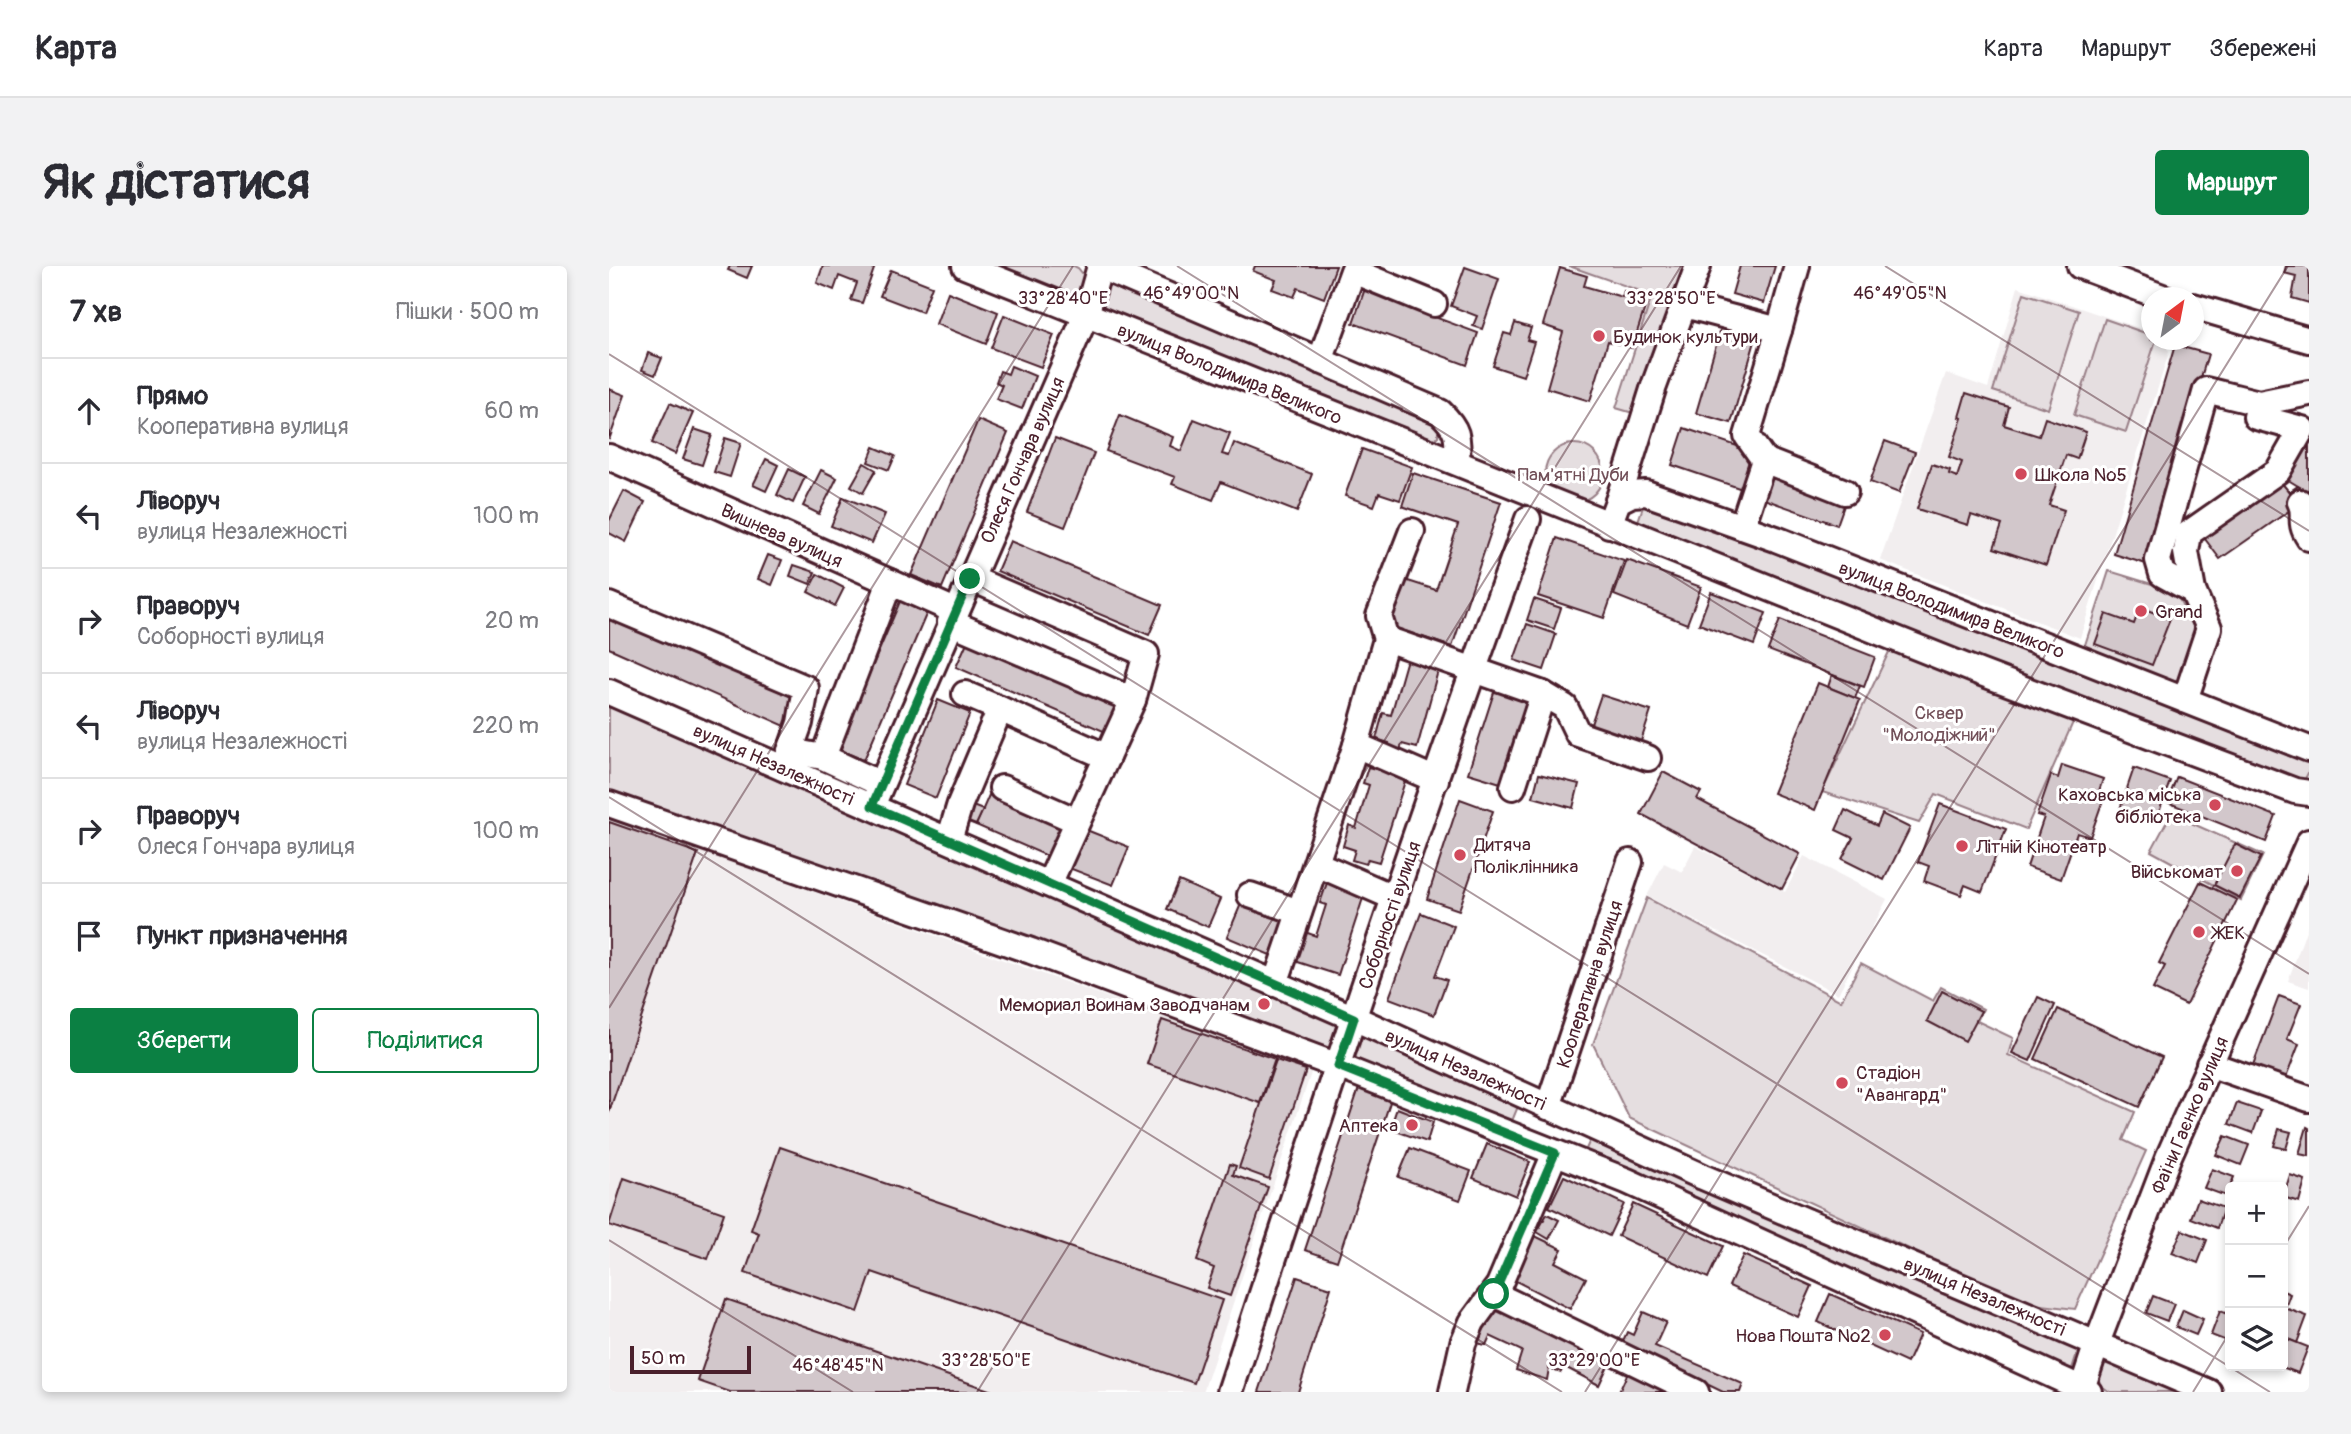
<!DOCTYPE html>
<html lang="uk">
<meta charset="utf-8">
<style>
:root{--surface:#fff;--page:#f2f2f3;--text:#2b2b33;--muted:#7c7c81;--line:#e1e1e2;--accent:#0b8043}
body{margin:0;font-family:Pangolin,sans-serif;background:var(--page);color:var(--text)}
.controls{position:absolute;right:21px;bottom:21px;display:grid;overflow:hidden;border-radius:7px;box-shadow:0 4px 10px #0003}
.controls button{width:63px;height:63px;display:grid;place-items:center;padding:0;border:0;border-bottom:2px solid var(--line);background:var(--surface);color:var(--text);font:35px sans-serif}
.compass{position:absolute;left:1532px;top:21px;width:63px;height:63px;border-radius:50%;background:var(--surface);box-shadow:0 4px 10px #0003;rotate:32deg}
.scale{position:absolute;left:21px;bottom:18px;width:121px;box-sizing:border-box;padding-left:7px;border:4px solid #4a1f2b;border-top:0;font-size:19px;line-height:24px;white-space:nowrap;color:#4a1f2b;-webkit-text-stroke:5px #fff;paint-order:stroke}
.stop{position:absolute;width:21px;height:21px;margin:-16px;border:5px solid #0b8043;border-radius:50%;background:#fff}
.stop.end{background:#0b8043;border-color:#fff;box-shadow:0 2px 7px #0008}
.list{margin:0;padding:0;list-style:none}
h2{display:flex;justify-content:space-between;align-items:center;height:91px;margin:0;padding:0 28px;font-size:30px}
h2 small{font-size:23px;font-weight:400;color:var(--muted)}
.list li{display:grid;grid-template-columns:46px 1fr auto;gap:21px;align-items:center;box-sizing:border-box;height:105px;padding:0 28px;border-top:2px solid var(--line)}
.list b{display:block;font-size:26px;white-space:nowrap}
.list p{margin:0;font-size:23px;white-space:nowrap;color:var(--muted)}
.list em{font-size:23px;font-style:normal;color:var(--muted)}
.actions{display:flex;gap:14px;padding:21px 28px}
.actions a{flex:1;padding:16px 0;border:2px solid var(--accent);border-radius:7px;text-align:center;font-size:24px;color:var(--accent)}
.actions .main{background:var(--accent);color:#fff}
.icon{flex:none;width:38px;height:38px;fill:none;stroke:currentColor;stroke-width:2;stroke-linecap:round;stroke-linejoin:round}
.map{position:relative;flex:none;width:1700px;height:1126px;overflow:hidden;border-radius:7px}
header{display:flex;align-items:center;gap:42px;box-sizing:border-box;height:98px;padding:0 35px;background:var(--surface);border-bottom:2px solid var(--line)}
header strong{font-size:33px}
nav{display:flex;gap:38px;margin-inline-start:auto;font-size:24px}
.intro{display:flex;align-items:center;justify-content:space-between;box-sizing:border-box;height:168px;padding:0 42px}
h1{margin:0;font-size:49px}
.button{padding:18px 32px;border-radius:7px;background:var(--accent);color:#fff;font-size:24px;font-weight:700}
main{display:flex;gap:42px;padding:0 42px}
aside{flex:1;background:var(--surface);border-radius:7px;box-shadow:0 4px 10px #0003}
.map>svg:first-child{display:block}
.built{fill:#f2eeef}
.green{fill:#e5dee0;stroke:#987e86;stroke-width:2}
.building{fill:#d2c7cb;stroke:#4a1f2b;stroke-width:2}
.lines{fill:none;stroke-linecap:round;stroke-linejoin:round}
.minor-casing{stroke:#4a1f2b;stroke-width:30}
.minor{stroke:#fff;stroke-width:24}
.route{stroke:#0b8043;stroke-width:9}
.ticks{fill:none;stroke:#4a1f2b;stroke-width:2;stroke-opacity:0.45}
.poi-dot{fill:#d1495b;stroke:#fff;stroke-width:2.5}
.labels{text-anchor:middle;stroke-width:6;stroke-linejoin:round;paint-order:stroke}
.poi-label{font-size:19px;fill:#4a1f2b;stroke:#fff;text-anchor:start}
.street-label{font-size:19px;fill:#4a1f2b;stroke:#fff}
.park-label{font-size:19px;fill:#714f58;stroke:#fff}
.ticks-label{font-size:18px;text-anchor:middle;fill:#4a1f2b;stroke:#fff;stroke-width:6;stroke-linejoin:round;paint-order:stroke}
</style>
<header>
<strong>Карта</strong>
<nav><a>Карта</a><a>Маршрут</a><a>Збережені</a></nav>
</header>
<div class="intro"><h1>Як дістатися</h1><a class="button">Маршрут</a></div>
<main>
<aside>
<h2>7 хв<small>Пішки · 500 m</small></h2>
<ul class="list">
<li><svg class="icon" aria-label="ahead" viewBox="0 0 24 24"><path d="M12 20V5M6 11l6-6 6 6"/></svg><div><b>Прямо</b><p>Кооперативна вулиця</p></div><em>60 m</em></li>
<li><svg class="icon" aria-label="left" viewBox="0 0 24 24"><path d="M17 20v-9H6M10 6l-5 5 5 5"/></svg><div><b>Ліворуч</b><p>вулиця Незалежності</p></div><em>100 m</em></li>
<li><svg class="icon" aria-label="right" viewBox="0 0 24 24"><path d="M7 20v-9h11M14 6l5 5-5 5"/></svg><div><b>Праворуч</b><p>Соборності вулиця</p></div><em>20 m</em></li>
<li><svg class="icon" aria-label="left" viewBox="0 0 24 24"><path d="M17 20v-9H6M10 6l-5 5 5 5"/></svg><div><b>Ліворуч</b><p>вулиця Незалежності</p></div><em>220 m</em></li>
<li><svg class="icon" aria-label="right" viewBox="0 0 24 24"><path d="M7 20v-9h11M14 6l5 5-5 5"/></svg><div><b>Праворуч</b><p>Олеся Гончара вулиця</p></div><em>100 m</em></li>
<li><svg class="icon" aria-label="arrive" viewBox="0 0 24 24"><path d="M6 21V4h12l-3 4 3 4H6"/></svg><div><b>Пункт призначення</b></div></li>
</ul>
<div class="actions"><a class="main">Зберегти</a><a>Поділитися</a></div>
</aside>
<div class="map">
<svg width="1700" height="1126" viewBox="0 0 1700 1126">
<rect width="100%" height="100%" fill="#fff"/>
<filter id="ink" filterUnits="userSpaceOnUse"><feTurbulence type="fractalNoise" baseFrequency=".0143" numOctaves="2"/><feDisplacementMap in="SourceGraphic" scale="14" xChannelSelector="R" yChannelSelector="G"/><feConvolveMatrix kernelMatrix="1 2 1 2 8 2 1 2 1" color-interpolation-filters="sRGB"/></filter>
<g filter="url(#ink)">
<g class="built">
<path d="M1409,21L1542,66V74H1554L1560,86L1471,372L1271,294L1337,107L1379,122Z"/>
<path d="M0,553L703,804L594,1126H0Z"/>
<path d="M1086,580L1176,626L1195,590L1278,633L1229,728L1038,630L1055,597L1073,606Z"/>
<path d="M1699,659H1700V722L1679,715Z"/>
</g>
<g class="green">
<path d="M379,0H465L469,2L477,12L470,32L460,33Z"/>
<path d="M960,0H1082L1031,149L1007,142L1043,29Z"/>
<path d="M502,18L822,153L829,160V170L822,177L497,45L492,33L497,21Z"/>
<path d="M1415,27L1470,45L1439,143L1384,125Z"/>
<path d="M1496,53L1542,69V74H1547L1517,166L1465,149Z"/>
<circle cx="965" cy="207" r="29"/>
<path d="M1037,232L1700,493V505L1693,519L1472,438L1417,563L1327,528L1310,557L1213,526L1290,365L1027,261Z"/>
<path d="M1500,305L1566,325L1587,366L1571,418L1474,385Z"/>
<path d="M0,435L731,757L721,787L0,530Z"/>
<path d="M1562,548L1654,589L1632,634L1542,585Z"/>
<path d="M1038,632L1232,735L1252,697L1324,735L1332,721L1374,743L1368,755L1404,772L1399,789L1526,846L1514,874L1537,885L1466,1043L1416,1037L1020,852L984,778Z"/>
<path d="M754,768L910,838L901,860L745,796Z"/>
<path d="M985,865L1471,1078L1461,1109L974,890Z"/>
<path d="M1501,1093L1579,1126H1501L1487,1116L1492,1097Z"/>
</g>
<g class="building">
<path d="M121,0H143L138,12L119,4Z"/>
<path d="M214,0H266L253,37L242,34L248,17L230,10L225,24L208,17Z"/>
<path d="M646,0H727L715,32L689,22L685,31L663,23L667,14L644,5Z"/>
<path d="M1131,0H1166L1155,37L1123,28Z"/>
<path d="M1677,0H1700V37L1683,32L1687,10L1675,7Z"/>
<path d="M856,1L890,13L873,63L864,60L868,50L842,40Z"/>
<path d="M951,2L978,10L975,20L1013,31L1015,25L1039,32L1023,82L999,75L981,135L938,122L954,66L934,59Z"/>
<path d="M282,4L323,20L313,46L271,30Z"/>
<path d="M758,17L784,26L781,34L809,44L822,43L820,49L869,67L858,99L744,57Z"/>
<path d="M339,26L389,46L377,78L327,58Z"/>
<path d="M395,49L445,69L432,101L382,82Z"/>
<path d="M1114,55L1149,65L1122,157L1087,147Z"/>
<path d="M906,57L922,62L918,74L925,76L914,110L884,100L895,67L902,69Z"/>
<path d="M1566,79L1599,88L1537,298L1505,288Z"/>
<path d="M39,87L53,92L46,109L33,104Z"/>
<path d="M402,100L426,110L413,143L387,133L393,119L387,116L391,105L399,108Z"/>
<path d="M0,123L16,129L0,174Z"/>
<path d="M1357,127L1400,141L1395,159L1430,170L1436,152L1477,166L1468,193L1457,189L1440,239L1455,244L1437,299L1385,282L1393,259L1362,249L1359,259L1308,243L1323,198L1341,204L1340,208L1348,211L1353,196L1340,191L1353,152L1350,151Z"/>
<path d="M61,137L84,147L66,188L43,177Z"/>
<path d="M511,149L564,171L561,180L572,185L585,153L621,167L613,188L620,190L625,177L703,208L688,246L612,216L604,234L563,218L566,211L497,185Z"/>
<path d="M369,154L399,167L333,322L302,309Z"/>
<path d="M1075,162L1146,186L1133,223L1063,199Z"/>
<path d="M85,163L103,169L93,199L74,193Z"/>
<path d="M116,172L132,177L121,211L105,206Z"/>
<path d="M446,172L485,187L456,261L418,246Z"/>
<path d="M1700,174V225L1699,226L1676,212Z"/>
<path d="M1276,175L1306,186L1290,227L1261,216Z"/>
<path d="M265,181L286,190L280,204L259,196Z"/>
<path d="M753,183L803,201L791,234L770,227L765,240L736,230Z"/>
<path d="M157,193L169,199L157,225L144,219Z"/>
<path d="M255,197L267,204L254,227L242,220Z"/>
<path d="M180,203L196,211L184,237L168,229Z"/>
<path d="M1158,203L1238,231L1228,259L1149,231Z"/>
<path d="M212,204L228,212L210,248L194,240Z"/>
<path d="M804,207L892,236L843,381L781,360L796,314L827,324L849,259L793,240Z"/>
<path d="M1672,216L1690,238L1611,293L1593,269Z"/>
<path d="M1689,220L1699,226L1690,238L1680,226Z"/>
<path d="M15,225L36,236L17,276L0,267V255Z"/>
<path d="M234,231L276,248L263,277L222,260Z"/>
<path d="M948,272L1015,295L995,352L929,330Z"/>
<path d="M401,275L553,339L540,369L388,305Z"/>
<path d="M159,289L173,294L163,319L149,313Z"/>
<path d="M1018,294L1092,321L1078,358L1005,329Z"/>
<path d="M185,299L206,306L201,318L181,310Z"/>
<path d="M208,308L235,322L226,340L199,326Z"/>
<path d="M1102,326L1157,347L1145,379L1090,358Z"/>
<path d="M292,333L319,344L255,494L228,483Z"/>
<path d="M925,333L952,342L945,363L918,354Z"/>
<path d="M1531,341L1561,353L1543,399L1486,378L1497,348L1525,358Z"/>
<path d="M0,349L188,433L176,460L0,382Z"/>
<path d="M1171,354L1266,391L1255,421L1159,384Z"/>
<path d="M918,358L947,368L935,404L905,394Z"/>
<path d="M359,374L510,441L499,467L347,401Z"/>
<path d="M798,393L830,401L808,482L793,478L790,488L778,485L780,477L767,473L774,447L782,449Z"/>
<path d="M1223,409L1251,420L1246,432L1219,421Z"/>
<path d="M1209,417L1251,434L1206,544L1164,527Z"/>
<path d="M887,420L926,433L898,519L859,507Z"/>
<path d="M992,429L1042,445L1031,478L981,461Z"/>
<path d="M329,434L361,447L327,532L295,519Z"/>
<path d="M776,499L797,512L770,596L759,593L757,598L743,594L746,584L734,580L740,559L747,562L760,519L754,517L759,501L774,505Z"/>
<path d="M1453,499L1494,513L1489,528L1495,531L1481,571L1468,567L1452,613L1418,601L1435,551L1428,549L1442,509L1449,512Z"/>
<path d="M1525,502L1561,515L1547,555L1511,543Z"/>
<path d="M1054,506L1092,526L1088,533L1191,588L1173,623L1032,548Z"/>
<path d="M930,508L970,518L964,542L924,531Z"/>
<path d="M1568,511L1667,550L1657,576L1558,536Z"/>
<path d="M380,529L458,563L445,593L367,559Z"/>
<path d="M851,533L884,545L850,644L818,633Z"/>
<path d="M1331,538L1397,563L1373,626L1356,619L1352,629L1315,615L1320,600L1309,596Z"/>
<path d="M361,539L374,544L367,559L354,554Z"/>
<path d="M1236,544L1268,560L1273,548L1301,562L1275,614L1233,593L1244,572L1227,564Z"/>
<path d="M0,556L89,587L0,846Z"/>
<path d="M475,563L520,581L504,619L460,602Z"/>
<path d="M1626,578L1652,591L1631,632L1605,619Z"/>
<path d="M719,614L756,626L729,709L686,695L696,666L707,670L717,639L711,637Z"/>
<path d="M570,615L611,633L599,661L558,643Z"/>
<path d="M1591,616L1628,634L1577,739L1544,723L1556,700L1550,697Z"/>
<path d="M634,633L677,651L661,689L618,671Z"/>
<path d="M812,647L845,660L826,710L838,714L825,749L780,732Z"/>
<path d="M1333,725L1372,745L1356,775L1318,755Z"/>
<path d="M1670,730L1692,738L1678,773L1690,778L1677,812L1644,799Z"/>
<path d="M1429,731L1446,739L1421,795L1403,787Z"/>
<path d="M1449,743L1553,791L1530,841L1426,793Z"/>
<path d="M553,754L666,793L651,837L538,798Z"/>
<path d="M667,794L697,804L660,913L630,902Z"/>
<path d="M752,816L784,827L728,995L696,984Z"/>
<path d="M1628,837L1652,845L1644,867L1620,858Z"/>
<path d="M788,842L824,856L818,876L781,863Z"/>
<path d="M1698,861L1700,862V890L1690,888Z"/>
<path d="M1670,863L1682,866L1677,883L1665,880Z"/>
<path d="M1616,870L1640,879L1632,899L1607,889Z"/>
<path d="M878,878L921,896L907,930L864,912Z"/>
<path d="M171,881L613,1034L585,1117L263,1006L249,1046L136,1007L150,967L142,964Z"/>
<path d="M801,882L862,905L851,934L789,911Z"/>
<path d="M621,898L627,900L624,909L659,921L621,1030L598,1022L605,1002L588,995Z"/>
<path d="M1603,903L1625,911L1617,930L1595,922Z"/>
<path d="M1681,909L1696,914L1690,936L1674,931Z"/>
<path d="M955,910L1015,938L1000,970L940,941Z"/>
<path d="M15,912L115,947L99,993L0,959Z"/>
<path d="M1589,933L1615,942L1608,962L1582,952Z"/>
<path d="M1024,938L1114,980L1099,1012L1009,970Z"/>
<path d="M938,948L950,954L940,973L928,966Z"/>
<path d="M1573,964L1598,974L1589,997L1563,987Z"/>
<path d="M926,970L953,983L946,996L977,1012L961,1043L903,1013Z"/>
<path d="M1134,989L1203,1020L1189,1051L1120,1020Z"/>
<path d="M688,1011L722,1022L689,1126H650Z"/>
<path d="M1674,1025L1681,1028L1674,1047Z"/>
<path d="M1221,1028L1311,1068L1298,1097L1209,1056Z"/>
<path d="M1544,1030L1565,1038L1558,1055L1537,1047Z"/>
<path d="M117,1033L386,1126H121L89,1115Z"/>
<path d="M881,1039L1002,1093L990,1119L954,1100L952,1106L940,1102L938,1114L907,1104L913,1085L881,1070L877,1079L863,1076Z"/>
<path d="M1676,1042L1698,1050L1688,1077L1674,1071V1048Z"/>
<path d="M1574,1044L1594,1053L1587,1069L1567,1061Z"/>
<path d="M1611,1045L1621,1049L1620,1076L1602,1069Z"/>
<path d="M1034,1046L1057,1056L1046,1080L1134,1118L1131,1126H1114L1013,1077L1018,1066L1024,1069Z"/>
<path d="M1676,1072L1699,1081L1689,1107L1670,1100H1674V1079Z"/>
<path d="M1020,1104L1066,1126H1010Z"/>
</g>
<g class="lines">
<defs>
<g id="minor">
<path d="M356,0L1370,406L1686,525L1700,527"/>
<path d="M490,0L831,146C850,164 849,171 848,196"/>
<path d="M1471,0L1556,32"/>
<path d="M1075,39L1170,64L1138,170L1155,194"/>
<path d="M1584,40L1700,74"/>
<path d="M1170,64L1188,0"/>
<path d="M711,95L744,5L825,38"/>
<path d="M0,191L346,345"/>
<path d="M1009,235L1045,120L1089,0"/>
<path d="M1691,236C1698,249 1688,255 1700,272"/>
<path d="M1000,259L1009,235L1023,228L1037,227L1167,273L1700,483"/>
<path d="M1133,261L1155,194L1236,226"/>
<path d="M361,312L537,388L524,434L440,618"/>
<path d="M1584,325L1577,286L1580,267L1669,205L1693,163L1647,151L1650,137"/>
<path d="M0,339L197,422L191,457L175,502"/>
<path d="M341,356L524,434"/>
<path d="M777,373L934,428L904,521"/>
<path d="M0,426L745,752L1094,911L1600,1126"/>
<path d="M934,428L956,441L969,468L1039,492"/>
<path d="M1576,434L1600,362L1584,325L1553,308L1549,294L1597,124L1650,137L1700,127"/>
<path d="M391,443L498,491"/>
<path d="M747,479L827,514"/>
<path d="M181,485L214,491L281,316"/>
<path d="M214,491L272,518"/>
<path d="M393,522L468,555"/>
<path d="M0,538L422,685L729,800L1018,915L1480,1126"/>
<path d="M263,540L477,49L491,0"/>
<path d="M340,574L351,538L391,443L356,428"/>
<path d="M708,598L786,632"/>
<path d="M641,629L690,646"/>
<path d="M666,718L747,479L777,373L770,350L803,265"/>
<path d="M1600,798L1700,833"/>
<path d="M939,841L1021,596"/>
<path d="M885,1028L1087,1126"/>
<path d="M621,1126C716,834 813,542 919,253"/>
<path d="M843,1126L854,1077L863,1056L890,1019L946,887"/>
<path d="M1472,1126L1488,1077L1559,892L1700,576"/>
</g>
</defs>
<use href="#minor" class="minor-casing"/>
<use href="#minor" class="minor"/>
</g>
</g>
<g class="lines" filter="url(#ink)">
<path class="route" d="M361,313L263,540L745,752L729,800L946,887L885,1028"/>
</g>
<path class="ticks" d="M568,0L1700,708M1276,0L1700,265M0,88L1661,1126M0,531L953,1126M0,742L464,0M0,974L244,1126M1674,982L1700,940M368,1126L1072,0M976,1126L1679,0M1584,1126L1621,1066"/>
<g class="poi-dot">
<circle cx="990" cy="70" r="7"/>
<circle cx="1412" cy="208" r="7"/>
<circle cx="1532" cy="345" r="7"/>
<circle cx="1606" cy="539" r="7"/>
<circle cx="1353" cy="580" r="7"/>
<circle cx="851" cy="589" r="7"/>
<circle cx="1628" cy="605" r="7"/>
<circle cx="1590" cy="666" r="7"/>
<circle cx="655" cy="738" r="7"/>
<circle cx="1233" cy="817" r="7"/>
<circle cx="803" cy="859" r="7"/>
<circle cx="1276" cy="1069" r="7"/>
</g>
<g class="labels">
<g class="poi-label">
<text x="1004" y="77">Будинок культури</text>
<text x="1426" y="215">Школа №5</text>
<text x="1546" y="352">Grand</text>
<text x="1592" y="535" text-anchor="end">Каховська міська<tspan x="1592" dy="22">бібліотека</tspan></text>
<text x="865" y="585">Дитяча<tspan x="865" dy="22">Поліклінника</tspan></text>
<text x="1367" y="587">Літній Кінотеатр</text>
<text x="1614" y="612" text-anchor="end">Військомат</text>
<text x="1604" y="673">ЖЕК</text>
<text x="641" y="745" text-anchor="end">Мемориал Воинам Заводчанам</text>
<text x="1247" y="813">Стадіон<tspan x="1247" dy="22">"Авангард"</tspan></text>
<text x="789" y="866" text-anchor="end">Аптека</text>
<text x="1262" y="1076" text-anchor="end">Нова Пошта №2</text>
</g>
<g class="street-label">
<text transform="translate(621 107) rotate(22)" y="7">вулиця Володимира Великого</text>
<text transform="translate(413 194) rotate(-66)" y="7">Олеся Гончара вулиця</text>
<text transform="translate(173 269) rotate(24)" y="7">Вишнева вулиця</text>
<text transform="translate(1343 343) rotate(21)" y="7">вулиця Володимира Великого</text>
<text transform="translate(165 498) rotate(24)" y="7">вулиця Незалежності</text>
<text transform="translate(780 649) rotate(-71)" y="7">Соборності вулиця</text>
<text transform="translate(980 718) rotate(-72)" y="7">Кооперативна вулиця</text>
<text transform="translate(857 803) rotate(24)" y="7">вулиця Незалежності</text>
<text transform="translate(1580 849) rotate(-67)" y="7">Фаїни Гаєнко вулиця</text>
<text transform="translate(1376 1030) rotate(23)" y="7">вулиця Незалежності</text>
</g>
<g class="park-label">
<text x="964" y="215">Пам'ятні Дуби</text>
<text x="1330" y="453">Сквер<tspan x="1330" dy="22">"Молодіжний"</tspan></text>
</g>
</g>
<g class="ticks-label">
<text x="582" y="33">46°49'00"N</text>
<text x="1291" y="33">46°49'05"N</text>
<text x="454" y="38">33°28'40"E</text>
<text x="1062" y="38">33°28'50"E</text>
<text x="377" y="1100">33°28'50"E</text>
<text x="985" y="1100">33°29'00"E</text>
<text x="229" y="1105">46°48'45"N</text>
</g>
</svg>
<div class="controls">
<button>+</button>
<button>−</button>
<button><svg class="icon" aria-label="layers" viewBox="0 0 24 24"><path d="M12 4l9 5-9 5-9-5zM3 14l9 5 9-5"/></svg></button>
</div>
<svg class="compass" viewBox="-18 -18 36 36"><path d="M0-13l5 13h-10z" fill="#e53935"/><path d="M0 13l5-13h-10z" fill="#7c7c81"/></svg>
<div class="scale">50 m</div>
<div class="stop" style="left:885px;top:1028px"></div>
<div class="stop end" style="left:361px;top:313px"></div>
</div>
</main>
